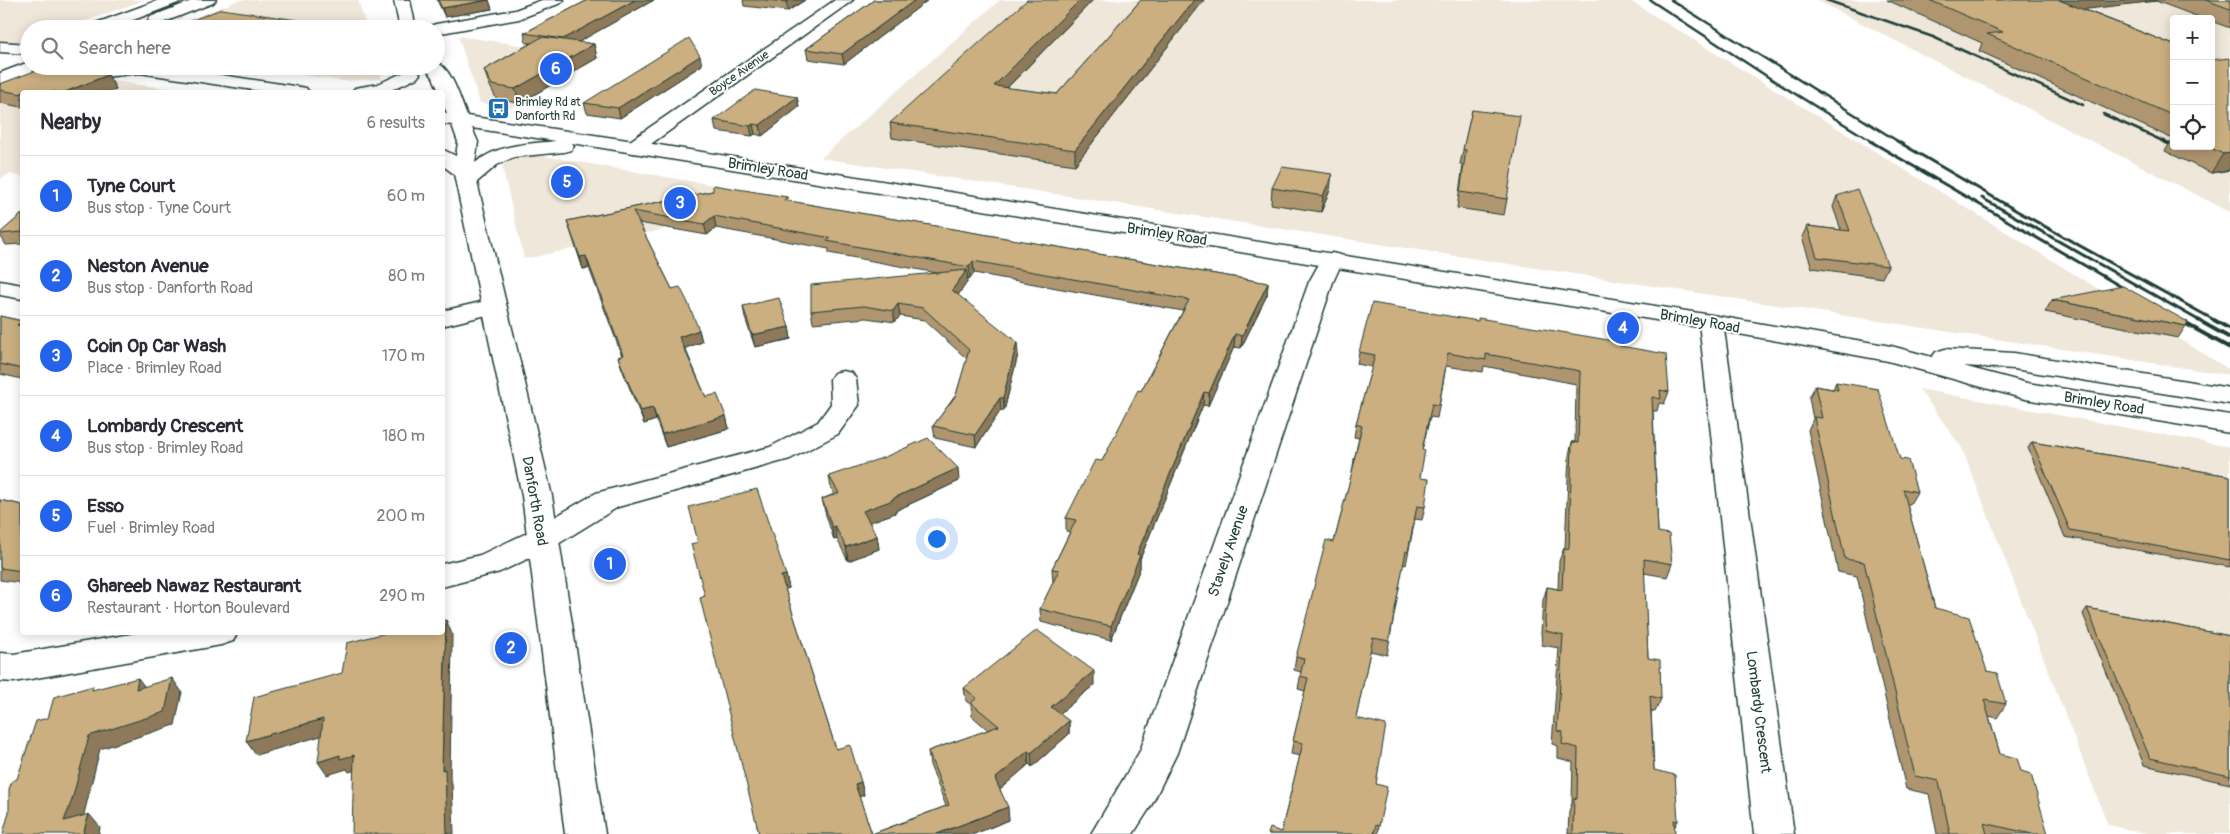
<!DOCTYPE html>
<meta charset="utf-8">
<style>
:root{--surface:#fff;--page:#f7f7f7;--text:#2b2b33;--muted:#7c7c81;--line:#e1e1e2;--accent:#2563eb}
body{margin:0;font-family:Pangolin,sans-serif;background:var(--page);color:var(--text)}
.controls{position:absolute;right:15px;top:15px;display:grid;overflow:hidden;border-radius:5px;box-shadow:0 2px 12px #0003}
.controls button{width:45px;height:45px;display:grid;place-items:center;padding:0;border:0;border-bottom:1px solid var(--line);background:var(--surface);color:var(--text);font:25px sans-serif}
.you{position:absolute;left:936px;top:538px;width:18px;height:18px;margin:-12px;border:4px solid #fff;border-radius:50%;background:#1a73e8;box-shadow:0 0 0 8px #1a73e833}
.badge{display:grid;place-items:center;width:32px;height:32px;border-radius:50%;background:var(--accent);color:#fff;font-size:16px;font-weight:700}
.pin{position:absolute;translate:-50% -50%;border:2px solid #fff;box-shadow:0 1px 5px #0006}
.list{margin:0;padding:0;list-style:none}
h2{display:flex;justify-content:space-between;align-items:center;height:65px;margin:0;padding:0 20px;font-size:21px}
h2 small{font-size:16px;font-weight:400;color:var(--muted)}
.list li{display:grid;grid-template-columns:32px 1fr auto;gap:15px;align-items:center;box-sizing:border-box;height:80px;padding:0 20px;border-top:1px solid var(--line)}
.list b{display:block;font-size:19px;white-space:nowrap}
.list p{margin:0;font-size:16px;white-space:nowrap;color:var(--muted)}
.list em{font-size:16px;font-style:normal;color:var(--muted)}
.icon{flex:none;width:28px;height:28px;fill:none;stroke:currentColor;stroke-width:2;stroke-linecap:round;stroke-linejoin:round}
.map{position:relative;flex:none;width:2230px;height:834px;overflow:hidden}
.search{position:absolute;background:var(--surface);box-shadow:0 2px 12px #0003;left:20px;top:20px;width:425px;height:55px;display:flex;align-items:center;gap:12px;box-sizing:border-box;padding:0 18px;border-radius:28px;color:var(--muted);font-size:19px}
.panel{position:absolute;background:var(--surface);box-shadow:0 2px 12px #0003;left:20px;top:90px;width:425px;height:545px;border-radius:5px}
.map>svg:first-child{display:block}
.built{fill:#efe7d9;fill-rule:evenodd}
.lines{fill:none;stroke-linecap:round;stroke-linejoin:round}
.street-casing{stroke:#1f3d34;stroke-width:3}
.secondary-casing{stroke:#1f3d34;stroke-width:3}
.primary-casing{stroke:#1f3d34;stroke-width:3}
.street{fill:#fff;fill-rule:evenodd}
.secondary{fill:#fff;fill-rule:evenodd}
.primary{fill:#fff;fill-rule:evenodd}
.rail-far2{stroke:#1f3d34;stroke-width:2.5}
.rail-far1{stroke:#1f3d34;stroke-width:3}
.rail{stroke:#1f3d34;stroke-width:4}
.wall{fill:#af966f;stroke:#1f3d34}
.shaded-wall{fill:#8e7a5a;stroke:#1f3d34}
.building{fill:#cbaf81;stroke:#1f3d34}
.labels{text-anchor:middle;stroke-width:4;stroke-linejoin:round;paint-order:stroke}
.far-street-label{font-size:12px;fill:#1f3d34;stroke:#fff}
.far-poi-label{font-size:12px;fill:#1f3d34;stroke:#fff;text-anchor:start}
.street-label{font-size:15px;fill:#1f3d34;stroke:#fff}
</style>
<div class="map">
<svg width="2230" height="834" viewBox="0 0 2230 834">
<rect width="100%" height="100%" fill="#fff"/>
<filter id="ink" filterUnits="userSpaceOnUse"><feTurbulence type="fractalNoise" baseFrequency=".02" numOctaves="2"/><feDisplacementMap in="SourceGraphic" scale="10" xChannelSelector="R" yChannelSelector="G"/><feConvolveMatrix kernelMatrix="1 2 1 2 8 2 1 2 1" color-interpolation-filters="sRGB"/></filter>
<g filter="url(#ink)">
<g class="built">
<path d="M0,0H144L64,29H29V42L25,43L0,41Z"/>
<path d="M239,0H358L367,29H167Z"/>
<path d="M1000,0H1629L2230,370V375L821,158Z"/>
<path d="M1816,0H2230V212ZM2174,19H2211V146H2174Z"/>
<path d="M458,36L602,57L511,108L480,103Z"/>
<path d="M244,66H378L382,79L343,81Z"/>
<path d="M63,74L171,89L194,92H22V177L10,174L0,179V89Z"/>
<path d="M530,155L544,156L719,186L662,230L524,259L502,166L510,161Z"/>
<path d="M1919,389L2230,447V834H2150L2108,825L1962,448Z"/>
</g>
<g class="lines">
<defs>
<g id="street">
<path d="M542,0H564L561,3L519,19L436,34V29H428L430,26L436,24L515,10Z"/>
<path d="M835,0H853L641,151L634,153L627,151L624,147L627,143Z"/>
<path d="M1332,253L1340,255L1343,260L1333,282L1177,753L1151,806L1133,834H1091L1140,751L1309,282L1324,255Z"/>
<path d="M0,281L22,285V299L0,295Z"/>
<path d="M494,299L503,301L506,306L503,311L442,326V311Z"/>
<path d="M1711,315L1720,317L1723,322L1794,834H1754L1699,322L1702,317Z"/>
<path d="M843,371L852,373L856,379L859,405L838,434L790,459L618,507L553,547L500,572L442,587V564L480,555L531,531L596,493L770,447L818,422L831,404L830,379L834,373Z"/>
<path d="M143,632H238L233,641L221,645L14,682L0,681V653L14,654Z"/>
</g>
<g id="secondary">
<path d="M394,0H410L416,29H400Z"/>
<path d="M0,42L29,44V54L0,52Z"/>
<path d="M29,61V66H163L300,87L306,88L309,92H267L140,73L105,77L31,71L25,70L22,66Z"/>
<path d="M436,62C453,69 460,100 467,116L634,141L1711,315L1891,346L1932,357L1936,352L1945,349L2014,353L2230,388V404L2014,369L1963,366L2027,383L2230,415V433L2025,399L1888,361L1711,329L572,143L574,146L571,150L564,152L514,157L497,165L477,182L552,496L605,834H565L522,496L454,174L442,165V149L456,156L458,142L452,125L442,124V112L447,113L442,102V92H439L433,77L424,66H436ZM472,128L556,141C527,144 498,144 475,163L478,142Z"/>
<path d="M411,69L417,70L420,74L417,78L387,92H352L355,88L378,84Z"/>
</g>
<g id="primary">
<path d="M159,0H181L178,3L110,29H86L88,26Z"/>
<path d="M194,0H216L213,3L162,23H150L148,20L150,17Z"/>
<path d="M29,62V66H44L41,70L0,84V73Z"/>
</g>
</defs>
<use href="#street" class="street-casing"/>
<use href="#secondary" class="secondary-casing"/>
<use href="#primary" class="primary-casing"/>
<use href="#street" class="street"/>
<use href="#secondary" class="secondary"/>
<use href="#primary" class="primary"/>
<g class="rail-far2">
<path d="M1650,0L1768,77L1873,142"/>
<path d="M1671,0L1899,142"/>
<path d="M1826,0L1933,37L2083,105"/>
<path d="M2103,114L2165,142"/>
</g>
<g class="rail-far1">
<path d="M1870,141L2132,293"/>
<path d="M1897,141L2017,211L2216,321"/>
<path d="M2162,141L2180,149"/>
<path d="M1982,198L2200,321"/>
<path d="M2175,318L2181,321"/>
</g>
<g class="rail">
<path d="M2179,320L2230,348"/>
<path d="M2198,320L2230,338"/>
<path d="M2214,320L2230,329"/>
</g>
</g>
<g class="wall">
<path d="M437,0H489L492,9L445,17Z"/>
<path d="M588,0H654L578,42L594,44L597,58L520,103L497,100L489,84L484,70L531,43H526L524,33Z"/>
<path d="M743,0H805L788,11L744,6Z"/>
<path d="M874,0H928L844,64L808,59L806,49Z"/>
<path d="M1093,0L1007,88L1057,94L1141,0H1204L1075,165L892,138L890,123Z"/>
<path d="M1887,0H2230V28L2211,21V19H2204L2156,1L2083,9L2174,45V146H2211V60L2230,170L2211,173L2165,151L2173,139L1979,51L1982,43Z"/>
<path d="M702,65L620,118L587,113L584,103Z"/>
<path d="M108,75L116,89L108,92H22V107L0,103V84Z"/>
<path d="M797,97L799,107L762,136L755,134L752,136L716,131L714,120Z"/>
<path d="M1472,110L1507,199L1504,215L1457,208L1463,165L1460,164Z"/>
<path d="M1272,188L1330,190L1321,212L1271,204Z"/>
<path d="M713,191L787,197L788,201L1268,283L1267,295L1241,348L1234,347L1208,406L1203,405L1140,559V568L1111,640L1041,622L1040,609L1053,583L1052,569L1070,532L1066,531V518L1102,461L1141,391L1183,311L974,273L970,279L968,278V281L958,295L1018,354L1004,411L1001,410L976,447L935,438L933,426L956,395L967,359L924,320L900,316L895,322L866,318L813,323L811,311L937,273L829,253V249L716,228L707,235L639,223L672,289L699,330L702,342L685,348L706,397L726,416L729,429L666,447L656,420L644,424L622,369L618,357L622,356L589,268L583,269L567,221Z"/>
<path d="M1837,196L1888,266L1882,278L1812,268L1802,237L1807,226L1841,230L1833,207Z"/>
<path d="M22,214V244L6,245L0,235V234Z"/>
<path d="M2052,300L2186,326L2178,338L2045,312Z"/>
<path d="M743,306L789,327L791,339L755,347L745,318Z"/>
<path d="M0,316L22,321V379L0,374Z"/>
<path d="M1620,346L1669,392L1664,404L1659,403L1657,411H1653L1658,532L1672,564L1667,577L1644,573L1648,658L1661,699L1655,712L1651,711L1654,770L1678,821L1674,828L1675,834H1568L1569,811L1572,803L1573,762L1558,758V746L1552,744L1559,648L1542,645L1541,633L1543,600L1547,587L1558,589L1559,561L1564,548H1565L1569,455L1572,442H1575L1576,384L1484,366L1483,372L1446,366L1437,418L1430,417L1422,450L1420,478L1425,507L1422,520L1415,519L1406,565L1403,564L1387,655L1370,651L1356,718L1376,784L1379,826L1378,834H1268L1281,832L1300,756L1291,754L1293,741L1305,691L1298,689L1301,672L1294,670L1296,657L1334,542L1352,473L1354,460L1359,438L1354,437L1356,424L1372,367L1357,364L1359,352Z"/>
<path d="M1836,382L1900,459L1917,492L1910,504H1907L1935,608L1987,671L2006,704L1997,718L1989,716L2000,754L2021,771L2048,834H1937L1929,794L1906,789L1857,576L1838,572L1808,430L1813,419L1809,398L1815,386L1833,389Z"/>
<path d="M2032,442L2230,476V567L2065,537L2028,448Z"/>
<path d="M829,476L959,481L895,511V513L869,522L877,536L879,549L848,561L837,539L834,540L825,512L822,499L834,494L831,488Z"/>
<path d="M0,500L22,505V583L0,580Z"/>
<path d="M786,575L789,588L785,589L836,749L861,782L864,795L859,797L872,834L946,806L930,765L928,751L988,730L972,716L971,705L966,701L964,688L1094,685L1059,714L1069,721V734L1032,767L1029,764L1000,789L1009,820L974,834H759Z"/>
<path d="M2087,608L2230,636V784L2144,765L2083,614Z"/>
</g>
<g class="shaded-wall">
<path d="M489,0L492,9L445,17L442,8Z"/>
<path d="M635,0H654L566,49L563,39Z"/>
<path d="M790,0H805L788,11L786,2Z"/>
<path d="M915,0H928L844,64L842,54Z"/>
<path d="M1080,0H1093L995,100L994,86Z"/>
<path d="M1194,0H1204L1075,165V150Z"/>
<path d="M2052,0H2156V1L2045,14Z"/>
<path d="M311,22L313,27L309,29H295Z"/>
<path d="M594,44L597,58L520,103L515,89Z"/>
<path d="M700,56L702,65L620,118L618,108Z"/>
<path d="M108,75L116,89L108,92H65Z"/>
<path d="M797,97L799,107L762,136L760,125Z"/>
<path d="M753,124L755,134L752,136L750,126Z"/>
<path d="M2230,153V170L2211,173L2223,154Z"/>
<path d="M1332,174L1330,190L1321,212L1323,196Z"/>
<path d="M714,216L716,228L707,235L704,224Z"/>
<path d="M586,256L589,268L583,269L580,257Z"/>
<path d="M973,261L974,273L970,279L969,267Z"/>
<path d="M967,270L968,281L953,302L952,290Z"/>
<path d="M1268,283L1267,295L1241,348L1242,336Z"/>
<path d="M898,304L900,316L895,322L893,311Z"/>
<path d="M22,322V334L17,325Z"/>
<path d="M789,327L791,339L755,347L752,335Z"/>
<path d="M699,330L702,342L683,349L679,337Z"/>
<path d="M1235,334L1234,347L1208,406L1209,393Z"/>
<path d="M1017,342L1018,354L1004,411L1003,398Z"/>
<path d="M1204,392L1203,405L1140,559V568L1111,640V626L1137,554Z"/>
<path d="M1000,398L1001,410L976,447L975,435Z"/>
<path d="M653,408L656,420L644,424L640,411Z"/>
<path d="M726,416L729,429L666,447L662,434Z"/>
<path d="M958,468L959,481L895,511V513L865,524L863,511L892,499Z"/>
<path d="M835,526L837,539L834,540L832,527Z"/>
<path d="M877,536L879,549L848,561L846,547Z"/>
<path d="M786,575L789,588L784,590L781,576Z"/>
<path d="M446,620L452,634L450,779L452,783L454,834H447L442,770Z"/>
<path d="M1094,671V685L1052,720L1051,707Z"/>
<path d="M138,678L148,691L136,689Z"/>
<path d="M172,678L182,692L175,725L100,749L84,814L76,834L64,821L89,736Z"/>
<path d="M323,719L331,733L256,755L246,741Z"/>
<path d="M1069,721V734L1032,767L1031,753Z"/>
<path d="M1028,751L1029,764L997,792L995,779Z"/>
<path d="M340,755H354L362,768L349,772L347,769L327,775L318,762Z"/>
<path d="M861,782L864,795L858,797L855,784Z"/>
<path d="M1008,807L1009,820L974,834H937Z"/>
<path d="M89,814L100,827L99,834H83Z"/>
</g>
<g class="building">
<path d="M438,0H489L442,8Z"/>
<path d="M588,0H635L563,39L524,33Z"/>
<path d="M767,0H790L786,2Z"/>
<path d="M874,0H915L842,54L806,49Z"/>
<path d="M1027,0H1080L994,86L1057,94L1141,0H1194L1075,150L890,123Z"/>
<path d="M1929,0H2059L2174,45V116L1987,34L2003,32Z"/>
<path d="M2206,0H2230V9Z"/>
<path d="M221,9L311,22L295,29H170Z"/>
<path d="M542,37L594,44L515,89L492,85L484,70Z"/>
<path d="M689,38L700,56L618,108L584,103Z"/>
<path d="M2230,58V153L2223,154L2207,146H2211V60Z"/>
<path d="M53,66H57L108,75L65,92H22V94L0,90V84L40,69Z"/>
<path d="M755,90L797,97L760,125L753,124L750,126L714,120Z"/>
<path d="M1472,110L1520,116L1507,199L1460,192L1466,150L1463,149Z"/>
<path d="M1282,167L1332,174L1323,196L1272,188Z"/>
<path d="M713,185L787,197L784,200L1268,283L1242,336L1235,334L1209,393L1204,392L1137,554L1140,555L1111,626L1040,609L1059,570L1052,569L1076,520L1066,518L1095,460L1102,461L1138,390L1141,391L1189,300L973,261L969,267L827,241L831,238L714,216L704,224L633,211L672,289L680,287L688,303L699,330L679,337L706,397L717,394L726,416L662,434L653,408L640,411L618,357L623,355L586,256L580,257L567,221L713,191Z"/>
<path d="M1857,189L1888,266L1817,257L1807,226L1850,231L1837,196Z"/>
<path d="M22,214V232L0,234V233Z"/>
<path d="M967,270L952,290L1017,342L1003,398H1000L975,435L933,426L956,395L969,350L923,308L898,304L893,311L864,306L811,311V285Z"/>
<path d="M2123,286L2188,322L2186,326L2052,300Z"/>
<path d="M779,298L789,327L752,335L743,306Z"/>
<path d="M1372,303L1478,321V318L1620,342V346L1666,354L1669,392L1660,390L1661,399L1652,397L1658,532L1669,534L1672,564L1644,559L1648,658L1660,660L1661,699L1650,696L1654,770L1675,775L1678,821L1674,820L1675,834H1573L1574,798L1577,799L1578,748L1562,744L1563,732L1557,731L1563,635L1546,631L1545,620L1547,587L1562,590L1564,548L1569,549L1572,442L1578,443L1580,371L1486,354V360L1448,353L1439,405L1432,404L1422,450H1425L1420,478L1429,479L1425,507L1417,506L1408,552L1406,551L1389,641L1373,638L1356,718L1386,725L1376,784L1387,787L1379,826L1376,825L1374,834H1268L1270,828L1281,832L1303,743L1293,741L1308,678L1300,676L1304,659L1296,657L1326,540L1334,542L1355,460H1354L1362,426L1356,424L1375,355L1359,352Z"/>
<path d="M0,316L22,321L17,325L22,326V369L0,364Z"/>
<path d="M1836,382L1878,389L1900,459L1908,460L1917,492L1903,489L1935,608L1969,617L1987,671L1997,673L2006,704L1984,700L2000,754L2017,758L2021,771L2031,774L2048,834H2032L1984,823L1987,834H1950L1939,781L1915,776L1864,562L1845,559L1814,417L1822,418L1815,386L1838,390Z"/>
<path d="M928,438L958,468L892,499L893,500L863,511L877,536L846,547L835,526L832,527L822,499L839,493L829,476L885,457Z"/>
<path d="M2032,442L2230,476V560L2070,530Z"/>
<path d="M757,489L786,575L781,576L836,749L850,745L861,782L855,784L872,834L949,805L928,751L999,726L971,703L977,698L964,688L1037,630L1094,671L1051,707L1069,721L1031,753L1028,751L995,779L1008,807L937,834H759L700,598L705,596L691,544L698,542L689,507Z"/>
<path d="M0,500L22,505V571L0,568Z"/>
<path d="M2087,608L2230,636V776L2150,758Z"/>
<path d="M446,620L442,770L445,769L447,834H352L354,755L340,759V755L318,762L323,719L246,741L254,697L342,673L347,643L389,632H397V633L400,632H442V621Z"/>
<path d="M138,678L136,689L172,678L165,712L89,736L72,800L64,821L89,814L83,834H3L9,812V789L12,781L17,779L36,721L48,718L54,697L93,686L92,690Z"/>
</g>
</g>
<defs>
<symbol id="bus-square" viewBox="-11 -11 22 22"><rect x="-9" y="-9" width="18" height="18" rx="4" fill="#1f6fb2" stroke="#fff"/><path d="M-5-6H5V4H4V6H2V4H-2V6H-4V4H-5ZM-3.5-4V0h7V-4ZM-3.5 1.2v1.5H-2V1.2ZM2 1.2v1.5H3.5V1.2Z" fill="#fff"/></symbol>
</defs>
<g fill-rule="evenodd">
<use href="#bus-square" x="486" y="96" width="25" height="25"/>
</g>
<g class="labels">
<g class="far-street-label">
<text transform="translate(739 73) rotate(-35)" y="4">Boyce Avenue</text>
</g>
<g class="far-poi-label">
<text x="515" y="106">Brimley Rd at<tspan x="515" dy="14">Danforth Rd</tspan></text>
</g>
<g class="street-label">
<text transform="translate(768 169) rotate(9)" y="5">Brimley Road</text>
<text transform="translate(1167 234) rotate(9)" y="5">Brimley Road</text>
<text transform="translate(1700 321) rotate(10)" y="5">Brimley Road</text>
<text transform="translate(2104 403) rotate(9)" y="5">Brimley Road</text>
<text transform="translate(535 501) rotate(80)" y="5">Danforth Road</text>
<text transform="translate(1228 551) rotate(-71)" y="5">Stavely Avenue</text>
<text transform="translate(1759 712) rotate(83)" y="5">Lombardy Crescent</text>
</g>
</g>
</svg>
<div class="controls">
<button>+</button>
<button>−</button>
<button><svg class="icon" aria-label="locate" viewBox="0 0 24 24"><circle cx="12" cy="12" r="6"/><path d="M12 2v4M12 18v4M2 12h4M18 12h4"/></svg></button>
</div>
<div class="you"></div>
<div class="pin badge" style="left:610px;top:564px">1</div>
<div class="pin badge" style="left:511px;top:648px">2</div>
<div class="pin badge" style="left:680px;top:203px">3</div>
<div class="pin badge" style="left:1623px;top:328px">4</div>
<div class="pin badge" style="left:567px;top:182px">5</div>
<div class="pin badge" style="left:556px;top:69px">6</div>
<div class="search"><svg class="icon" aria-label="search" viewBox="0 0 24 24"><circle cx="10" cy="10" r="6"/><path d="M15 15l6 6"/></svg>Search here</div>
<section class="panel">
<h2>Nearby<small>6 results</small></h2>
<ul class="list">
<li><span class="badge">1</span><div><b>Tyne Court</b><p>Bus stop · Tyne Court</p></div><em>60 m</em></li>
<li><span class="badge">2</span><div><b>Neston Avenue</b><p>Bus stop · Danforth Road</p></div><em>80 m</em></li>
<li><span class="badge">3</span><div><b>Coin Op Car Wash</b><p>Place · Brimley Road</p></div><em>170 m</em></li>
<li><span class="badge">4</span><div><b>Lombardy Crescent</b><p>Bus stop · Brimley Road</p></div><em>180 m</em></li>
<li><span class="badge">5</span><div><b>Esso</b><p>Fuel · Brimley Road</p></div><em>200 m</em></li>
<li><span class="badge">6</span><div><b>Ghareeb Nawaz Restaurant</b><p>Restaurant · Horton Boulevard</p></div><em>290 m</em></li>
</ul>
</section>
</div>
